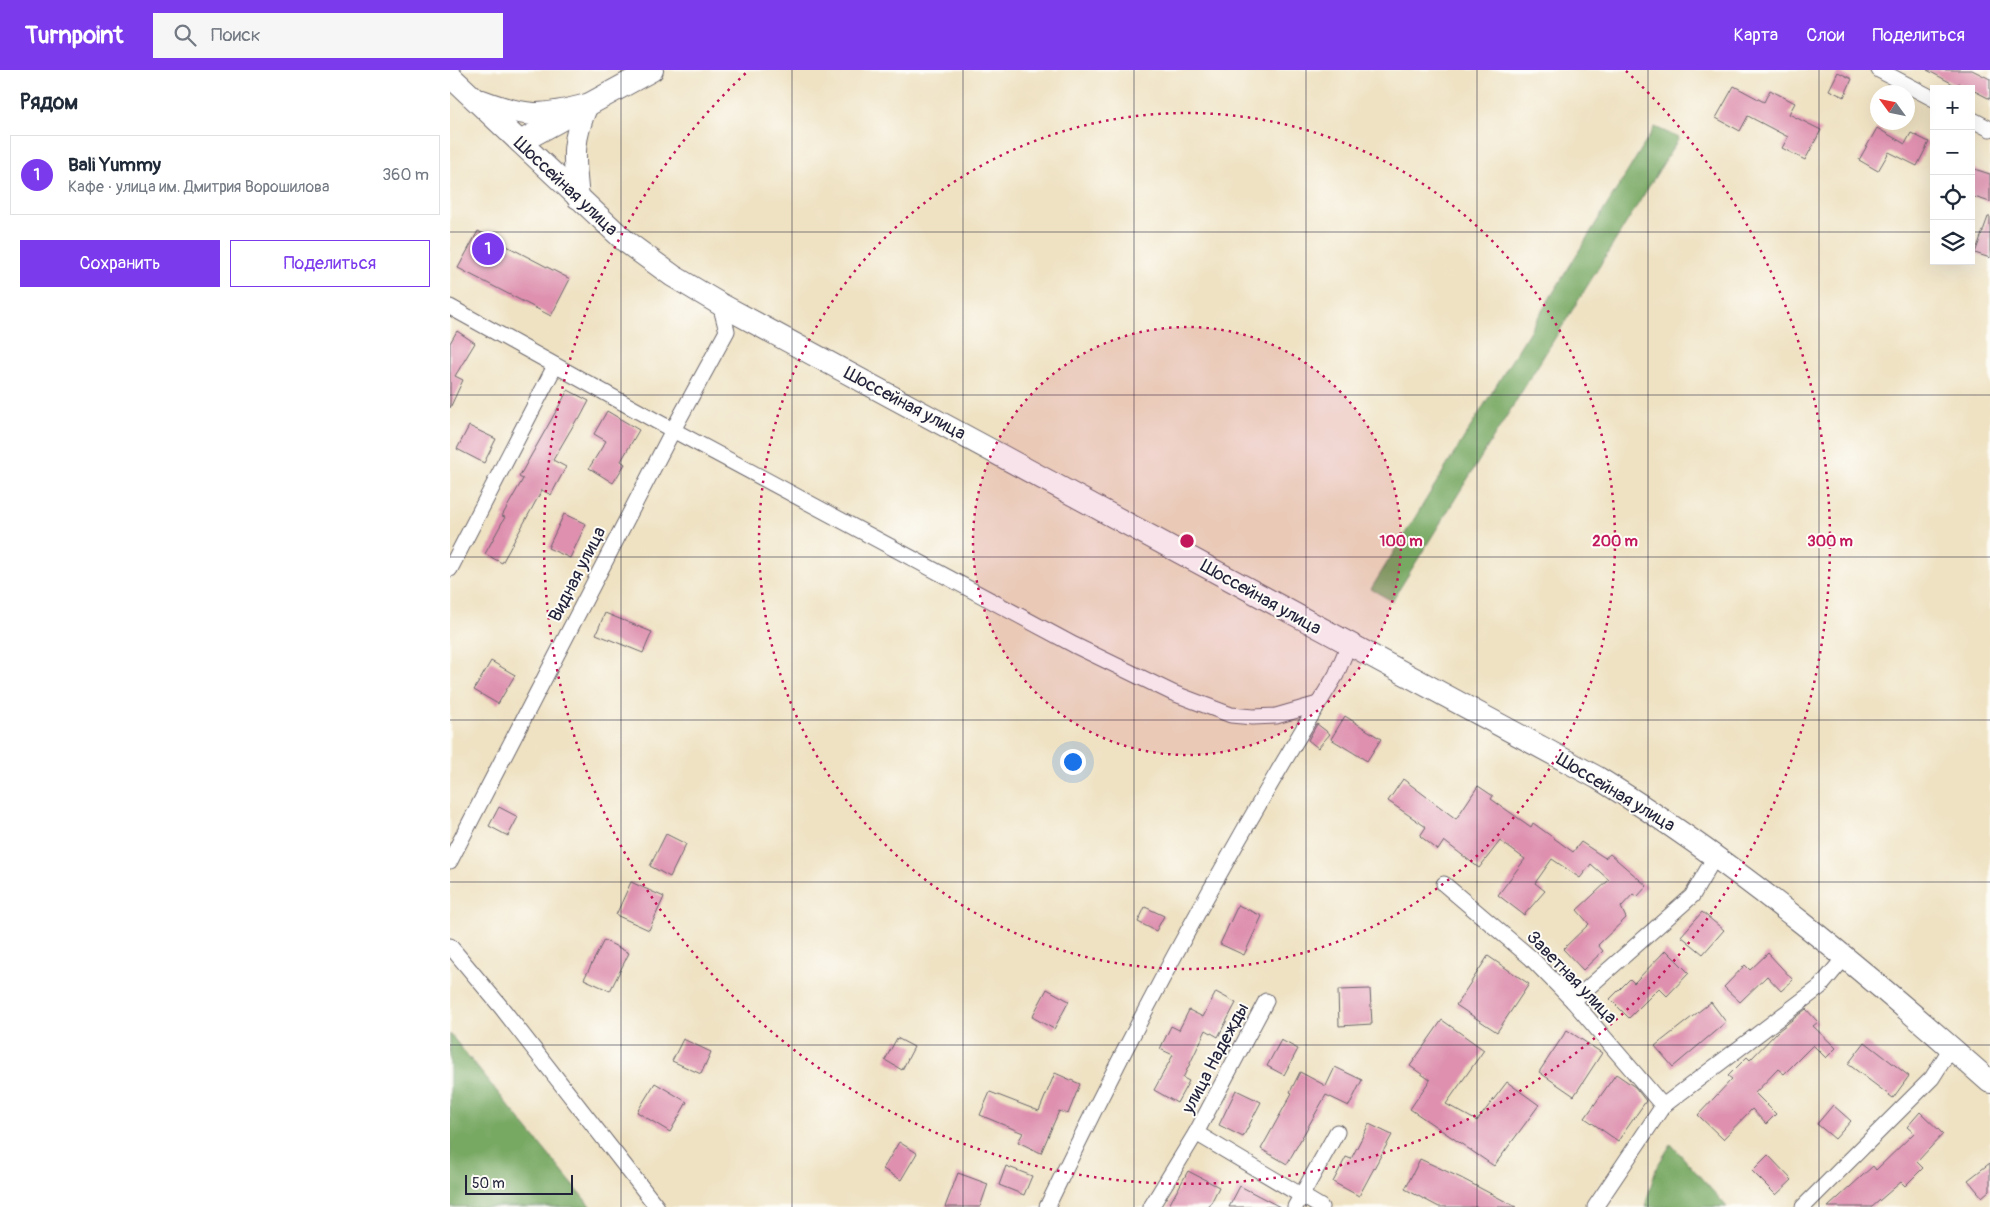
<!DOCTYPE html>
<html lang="ru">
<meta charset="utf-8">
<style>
:root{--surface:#fff;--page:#f6f6f7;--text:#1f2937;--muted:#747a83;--line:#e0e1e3;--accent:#7c3aed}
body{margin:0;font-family:Pangolin,sans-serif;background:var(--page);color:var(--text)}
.controls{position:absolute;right:15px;top:15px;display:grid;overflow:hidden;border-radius:0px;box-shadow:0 5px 20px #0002}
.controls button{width:45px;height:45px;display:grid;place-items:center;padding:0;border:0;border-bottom:1px solid var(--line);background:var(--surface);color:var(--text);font:25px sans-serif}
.compass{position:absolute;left:1420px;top:15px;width:45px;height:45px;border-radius:50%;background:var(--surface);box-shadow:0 5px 20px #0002;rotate:303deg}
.scale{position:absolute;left:15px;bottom:12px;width:108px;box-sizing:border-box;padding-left:5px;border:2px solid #22223b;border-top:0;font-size:14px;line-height:18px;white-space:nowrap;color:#22223b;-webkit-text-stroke:4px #fdfcf7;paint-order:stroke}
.you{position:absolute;left:622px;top:691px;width:18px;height:18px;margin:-12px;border:4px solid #fff;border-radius:50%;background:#1a73e8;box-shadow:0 0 0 8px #1a73e833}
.badge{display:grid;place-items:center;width:32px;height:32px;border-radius:50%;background:var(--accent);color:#fff;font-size:16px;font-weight:700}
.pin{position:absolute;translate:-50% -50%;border:2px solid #fff;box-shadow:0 1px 5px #0006}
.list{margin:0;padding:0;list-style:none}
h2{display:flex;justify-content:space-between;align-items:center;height:65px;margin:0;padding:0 20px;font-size:21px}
h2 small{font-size:16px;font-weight:400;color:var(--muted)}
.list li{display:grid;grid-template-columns:32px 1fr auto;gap:15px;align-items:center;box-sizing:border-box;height:80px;margin:0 10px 10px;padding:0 10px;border:1px solid var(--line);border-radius:0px}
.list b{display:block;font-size:19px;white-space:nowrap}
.list p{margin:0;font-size:16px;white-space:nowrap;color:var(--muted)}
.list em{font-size:16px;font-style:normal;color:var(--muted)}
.actions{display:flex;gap:10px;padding:15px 20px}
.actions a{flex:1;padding:11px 0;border:1px solid var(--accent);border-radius:0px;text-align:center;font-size:18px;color:var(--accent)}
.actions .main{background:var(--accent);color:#fff}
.icon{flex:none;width:28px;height:28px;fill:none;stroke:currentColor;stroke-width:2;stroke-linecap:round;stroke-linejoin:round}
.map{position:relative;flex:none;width:1540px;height:1137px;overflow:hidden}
header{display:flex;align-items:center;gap:30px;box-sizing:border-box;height:70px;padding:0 25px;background:var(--accent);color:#fff}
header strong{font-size:24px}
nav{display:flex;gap:28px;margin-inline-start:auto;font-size:18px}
.search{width:350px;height:45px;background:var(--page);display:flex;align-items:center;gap:12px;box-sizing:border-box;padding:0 18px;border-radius:0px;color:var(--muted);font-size:19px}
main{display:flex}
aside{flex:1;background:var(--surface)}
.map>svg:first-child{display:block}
.forest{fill:#78a964;stroke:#4d6650}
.building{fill:#de90ae}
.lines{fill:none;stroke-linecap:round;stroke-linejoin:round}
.street-casing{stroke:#6a656b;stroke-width:17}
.secondary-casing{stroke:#6a656b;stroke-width:24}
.street{stroke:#fff;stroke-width:15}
.secondary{stroke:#fff;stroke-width:22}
.grid{fill:none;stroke:#22223b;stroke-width:1;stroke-opacity:0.55}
.ring{fill:none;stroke:#c2185b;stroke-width:2.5;stroke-dasharray:2.5 5}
.labels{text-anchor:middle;stroke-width:4;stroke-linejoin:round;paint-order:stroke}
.street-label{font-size:18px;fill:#22223b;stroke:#fdfcf7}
.centre{fill:#c2185b;stroke:#fdfcf7;stroke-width:2.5}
.ring-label{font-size:15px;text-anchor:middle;font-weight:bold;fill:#c2185b;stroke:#fdfcf7;stroke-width:4;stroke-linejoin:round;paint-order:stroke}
</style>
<header>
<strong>Turnpoint</strong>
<div class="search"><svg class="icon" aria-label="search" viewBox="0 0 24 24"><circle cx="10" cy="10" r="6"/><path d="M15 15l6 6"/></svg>Поиск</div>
<nav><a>Карта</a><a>Слои</a><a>Поделиться</a></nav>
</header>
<main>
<aside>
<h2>Рядом<small></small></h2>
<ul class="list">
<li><span class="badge">1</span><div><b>Bali Yummy</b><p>Кафе · улица им. Дмитрия Ворошилова</p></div><em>360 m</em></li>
</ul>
<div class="actions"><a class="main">Сохранить</a><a>Поделиться</a></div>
</aside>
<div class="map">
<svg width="1540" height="1137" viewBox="0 0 1540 1137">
<rect width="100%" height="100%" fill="#fdfcf7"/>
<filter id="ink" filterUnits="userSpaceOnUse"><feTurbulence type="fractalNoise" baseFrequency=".02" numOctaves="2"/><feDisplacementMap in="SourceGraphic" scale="10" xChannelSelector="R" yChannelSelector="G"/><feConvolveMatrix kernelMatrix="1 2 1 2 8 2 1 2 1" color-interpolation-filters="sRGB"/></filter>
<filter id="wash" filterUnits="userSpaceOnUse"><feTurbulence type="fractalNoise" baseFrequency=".0096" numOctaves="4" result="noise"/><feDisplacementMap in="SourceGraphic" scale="20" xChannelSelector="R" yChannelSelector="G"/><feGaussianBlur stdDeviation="1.12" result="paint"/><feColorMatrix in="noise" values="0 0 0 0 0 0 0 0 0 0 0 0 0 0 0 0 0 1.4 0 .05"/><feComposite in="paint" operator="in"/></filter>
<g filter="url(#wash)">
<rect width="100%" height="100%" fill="#efe2c3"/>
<g class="forest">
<path d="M1205,57L1229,68L942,531L921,519Z"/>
<path d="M0,964L141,1137H0Z"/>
<path d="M1221,1074L1277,1137H1195L1206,1098Z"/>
</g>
<g id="blocks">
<g class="building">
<path d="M1477,0H1522L1540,9V29L1509,13L1507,16Z"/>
<path d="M1388,2L1402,9L1394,27L1379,20Z"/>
<path d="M1284,16L1314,32L1320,20L1345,33L1339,44L1371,60L1355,90L1332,78L1338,67L1298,46L1290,61L1266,48Z"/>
<path d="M1427,58L1455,74L1461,63L1479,72L1467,96L1439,82L1428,101L1409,90Z"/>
<path d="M1521,98L1540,104V132L1521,126Z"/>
<path d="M1538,147H1540V188L1525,183Z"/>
<path d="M28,161L120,209L101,246L8,198Z"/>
<path d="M7,261L25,273L5,306L13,310L0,338V273Z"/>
<path d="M118,320L139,331L129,350L127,349L103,390L116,397L101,425L92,420L52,493L35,484L55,447L52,446L73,409L69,407Z"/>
<path d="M157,341L189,360L171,391L175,394L163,413L139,398L156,371L144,364Z"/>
<path d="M19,356L46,369L34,393L7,379Z"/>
<path d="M114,444L136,454L120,488L98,478Z"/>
<path d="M155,543L202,562L193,583L146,564Z"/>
<path d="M41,591L65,605L48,634L24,620Z"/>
<path d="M895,646L931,669L917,691L881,669Z"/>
<path d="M867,654L880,664L868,678L858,670Z"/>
<path d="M953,709L1006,749L1028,716L1043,726L1041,729L1081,757L1083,753L1123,782L1131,772L1155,788L1160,784L1197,816L1187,827L1183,824L1171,837L1176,848L1148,875L1153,881L1133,900L1113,879L1139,854L1127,840L1159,810L1141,794L1130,808L1102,789L1085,813L1095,821L1074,845L1048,825L1075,789L1050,771L1029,798L994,771L988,780L970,766L976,757L938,731Z"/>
<path d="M49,737L68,747L58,766L39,756Z"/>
<path d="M216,764L236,774L220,807L200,796Z"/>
<path d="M181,812L214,827L199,860L166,845Z"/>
<path d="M788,835L812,846L794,885L770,874Z"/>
<path d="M695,837L714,846L706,861L688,852Z"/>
<path d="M1252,842L1274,860L1253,884L1231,866Z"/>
<path d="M154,870L179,883L160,921L134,909Z"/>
<path d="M1216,880L1239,903L1217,926L1209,918L1179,948L1160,929L1180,909L1184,913Z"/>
<path d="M1318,883L1343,910L1331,921L1317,906L1290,932L1274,917L1295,895L1300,900Z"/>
<path d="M1038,886L1079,914L1047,962L1006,935Z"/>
<path d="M597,919L619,931L604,959L582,947Z"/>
<path d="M920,919L922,954L889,956L888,920Z"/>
<path d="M766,922L786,933L768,967L756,960L733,1008L739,1011L727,1033L704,1020L723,985L710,979L721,956L729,960L739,940L753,947Z"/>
<path d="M1261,932L1276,952L1223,997L1205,976Z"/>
<path d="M1356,939L1368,952L1363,956L1386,978L1376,988L1363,975L1334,1004L1328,999L1305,1023L1326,1044L1316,1054L1302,1039L1273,1069L1248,1045L1282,1009L1278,1006L1297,987L1300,990L1328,961Z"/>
<path d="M992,950L1034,980L996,1034L1027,1051L1057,1012L1089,1035L1044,1096L960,1039L980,1010L960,996Z"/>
<path d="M1117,960L1152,983L1124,1026L1089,1002Z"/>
<path d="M447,968L464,977L452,1000L435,990Z"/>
<path d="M233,969L261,982L251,1004L222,991Z"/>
<path d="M831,970L848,979L834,1005L817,996Z"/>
<path d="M1415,972L1459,1006L1443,1028L1398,994Z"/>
<path d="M885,997L912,1010L899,1036L876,1025L837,1094L811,1079L842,1023L840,1022L850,1002L876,1016Z"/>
<path d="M605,1003L630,1014L618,1044L609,1041L591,1083L568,1072L573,1063L530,1045L540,1022L589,1041Z"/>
<path d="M1166,1004L1185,1017L1196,1031L1168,1071L1135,1048Z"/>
<path d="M205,1013L237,1032L220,1062L187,1042Z"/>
<path d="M786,1020L811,1032L793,1067L769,1055Z"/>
<path d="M1383,1035L1401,1051L1385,1069L1367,1054Z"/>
<path d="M1470,1042L1493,1064L1467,1092L1473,1098L1455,1116L1451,1112L1422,1137H1378L1423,1096L1426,1100L1464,1063L1457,1057Z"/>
<path d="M919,1054L942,1065L909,1126L883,1112L896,1087L901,1089Z"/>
<path d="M449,1072L467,1083L451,1110L433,1099Z"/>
<path d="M1318,1085L1342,1110L1326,1125L1302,1101Z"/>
<path d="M970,1089L1011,1108L1066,1137H989L955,1119Z"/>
<path d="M1540,1093V1120L1532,1127L1518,1110Z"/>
<path d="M556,1096L582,1106L574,1125L549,1115Z"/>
<path d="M738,1101L769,1117L759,1137H718Z"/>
<path d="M508,1103L538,1114L530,1137H495Z"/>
<path d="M790,1116L830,1137H779Z"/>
</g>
</g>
</g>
<g filter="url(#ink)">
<use href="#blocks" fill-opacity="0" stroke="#6a656b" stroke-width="1"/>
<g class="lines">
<defs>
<g id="street">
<path d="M1429,0L1484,29"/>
<path d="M1521,49L1540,59"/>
<path d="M0,237L206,351L624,575L723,623L781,645L803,647L826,646L868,634"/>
<path d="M0,499L105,296"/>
<path d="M0,791L223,360L277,261L270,234"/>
<path d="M994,814L1081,888L1123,931L1213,1036"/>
<path d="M0,876L51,937L207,1137"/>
<path d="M1123,931L1242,826L1266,785"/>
<path d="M746,1063L871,1137"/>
<path d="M597,1137C684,955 780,777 886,605L899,574"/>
<path d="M701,1137L746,1063L816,931"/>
<path d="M845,1137L887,1062"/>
<path d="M1145,1137L1213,1036L1370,917L1394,888"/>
<path d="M1353,1137L1482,1008L1501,978"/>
</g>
<g id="secondary">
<path d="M0,6L175,171L223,206L270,234L1148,708C1289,795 1417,903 1540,1012"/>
<path d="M32,31C77,48 92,47 137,35C121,72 124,89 128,128"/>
<path d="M70,72L202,0"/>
</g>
</defs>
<use href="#street" class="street-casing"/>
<use href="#secondary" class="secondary-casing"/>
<use href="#street" class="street"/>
<use href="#secondary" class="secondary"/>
</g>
</g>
<path class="grid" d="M171,0V1137M342,0V1137M513,0V1137M684,0V1137M856,0V1137M1027,0V1137M1198,0V1137M1369,0V1137M0,162H1484M1521,162H1540M0,325H1540M0,487H1540M0,650H1540M0,812H1540M0,975H1540"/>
<circle cx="737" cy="471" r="214" fill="#c2185b" fill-opacity=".12"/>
<g class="ring">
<circle cx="737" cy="471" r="214"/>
<circle cx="737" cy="471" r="428"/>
<path d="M1176 1A643 643 0 1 1 298 1"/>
</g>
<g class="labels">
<g class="street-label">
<text transform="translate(116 116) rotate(43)" y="6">Шоссейная улица</text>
<text transform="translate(455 333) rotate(28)" y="6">Шоссейная улица</text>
<text transform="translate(127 504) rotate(-63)" y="6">Видная улица</text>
<text transform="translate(811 527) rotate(29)" y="6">Шоссейная улица</text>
<text transform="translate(1166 722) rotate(31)" y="6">Шоссейная улица</text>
<text transform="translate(1122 907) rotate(46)" y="6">Заветная улица</text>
<text transform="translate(765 988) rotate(-62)" y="6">улица Надежды</text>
</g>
</g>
<circle cx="737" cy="471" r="8" class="centre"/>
<g class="ring-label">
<text x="951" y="476">100 m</text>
<text x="1165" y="476">200 m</text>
<text x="1380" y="476">300 m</text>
</g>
</svg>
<div class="controls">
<button>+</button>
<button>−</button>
<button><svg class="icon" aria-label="locate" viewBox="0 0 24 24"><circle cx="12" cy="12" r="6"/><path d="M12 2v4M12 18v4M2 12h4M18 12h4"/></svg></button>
<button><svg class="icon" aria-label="layers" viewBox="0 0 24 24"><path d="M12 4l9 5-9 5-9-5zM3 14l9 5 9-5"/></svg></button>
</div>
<svg class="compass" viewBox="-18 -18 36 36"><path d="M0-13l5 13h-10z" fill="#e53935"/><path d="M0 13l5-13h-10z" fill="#747a83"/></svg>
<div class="scale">50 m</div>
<div class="you"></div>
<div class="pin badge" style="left:38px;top:179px">1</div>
</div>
</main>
